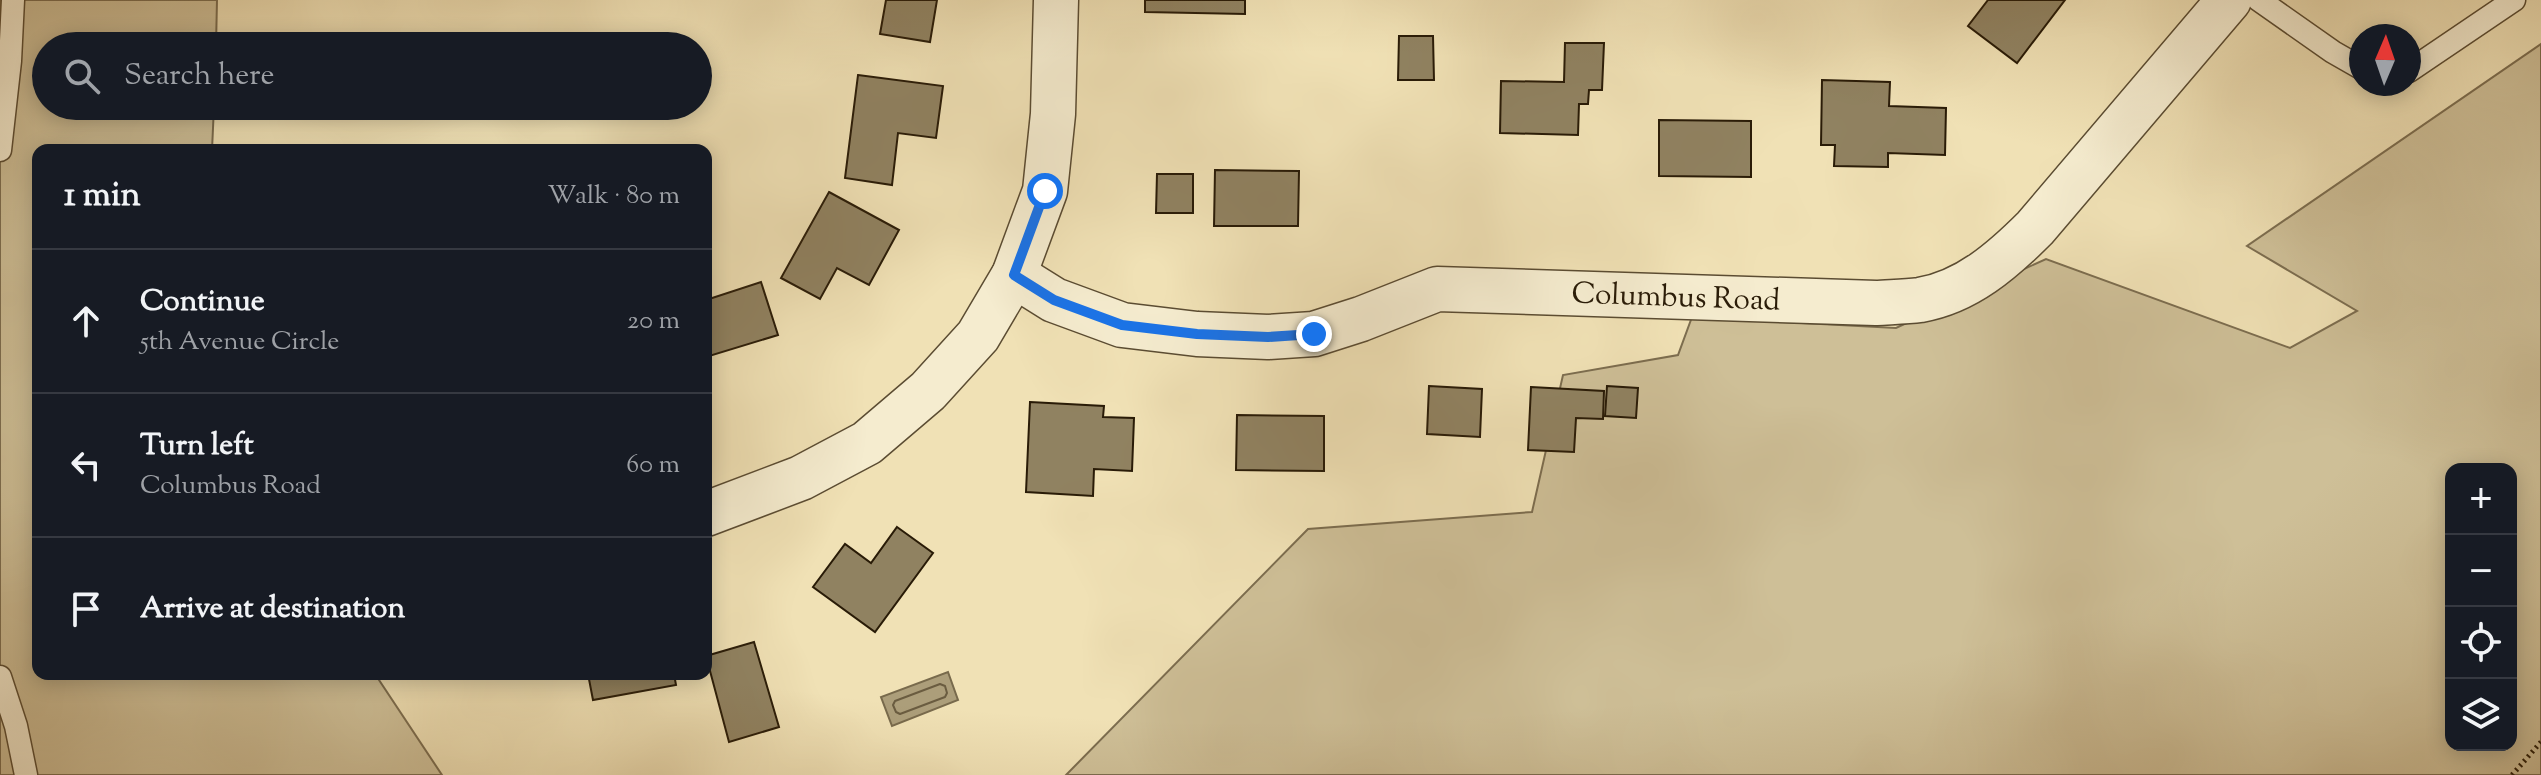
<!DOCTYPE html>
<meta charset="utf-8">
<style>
:root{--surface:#171b24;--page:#242831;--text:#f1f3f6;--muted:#9ea1a6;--line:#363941}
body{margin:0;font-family:"Sorts Mill Goudy",serif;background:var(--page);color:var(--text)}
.controls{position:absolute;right:24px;bottom:24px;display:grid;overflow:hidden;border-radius:16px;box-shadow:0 4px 20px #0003}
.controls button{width:72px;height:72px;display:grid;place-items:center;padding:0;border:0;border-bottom:2px solid var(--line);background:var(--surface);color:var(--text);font:40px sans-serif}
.compass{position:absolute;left:2349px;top:24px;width:72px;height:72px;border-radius:50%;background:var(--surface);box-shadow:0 4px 20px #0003;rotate:2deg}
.stop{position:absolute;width:24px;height:24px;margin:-18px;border:6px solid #1a73e8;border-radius:50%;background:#fff}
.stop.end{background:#1a73e8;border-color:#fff;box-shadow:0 2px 8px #0008}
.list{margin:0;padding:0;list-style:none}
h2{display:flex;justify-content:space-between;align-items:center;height:104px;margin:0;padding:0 32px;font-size:34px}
h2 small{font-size:26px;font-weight:400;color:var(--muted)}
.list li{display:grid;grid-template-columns:52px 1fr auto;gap:24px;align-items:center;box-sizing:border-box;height:144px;padding:0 32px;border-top:2px solid var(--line)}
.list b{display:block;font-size:30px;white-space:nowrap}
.list p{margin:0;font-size:26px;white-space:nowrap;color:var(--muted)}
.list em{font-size:26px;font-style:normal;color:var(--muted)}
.icon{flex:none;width:44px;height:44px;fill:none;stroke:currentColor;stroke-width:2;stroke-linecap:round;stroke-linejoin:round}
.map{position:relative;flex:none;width:2541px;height:775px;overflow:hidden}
.search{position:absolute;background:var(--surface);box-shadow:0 4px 20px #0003;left:32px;top:32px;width:680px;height:88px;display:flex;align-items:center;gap:20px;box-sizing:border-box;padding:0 28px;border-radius:44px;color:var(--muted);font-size:30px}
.panel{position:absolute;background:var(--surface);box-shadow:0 4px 20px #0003;left:32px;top:144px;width:680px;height:536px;border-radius:16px}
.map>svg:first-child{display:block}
.green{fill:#cebf97;stroke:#7c6d4f;stroke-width:2;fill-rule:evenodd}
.water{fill:#ac9e7a;stroke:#786a4c;stroke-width:2}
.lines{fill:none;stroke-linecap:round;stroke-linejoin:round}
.shore{stroke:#6a5c40;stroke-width:2}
.building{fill:#908261;stroke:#291b07;stroke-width:2}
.lane-casing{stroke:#5b4c32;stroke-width:25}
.street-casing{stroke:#5b4c32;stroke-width:47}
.path{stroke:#291b07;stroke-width:5;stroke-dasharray:2 4;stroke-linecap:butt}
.lane{stroke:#f5eccf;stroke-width:22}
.street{stroke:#f5eccf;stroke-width:44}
.route{stroke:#1a73e8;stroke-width:10}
.labels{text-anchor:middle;stroke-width:8;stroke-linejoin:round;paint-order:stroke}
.street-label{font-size:30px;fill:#291b07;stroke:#f5eccf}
</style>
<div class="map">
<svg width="2541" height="775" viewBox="0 0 2541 775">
<rect width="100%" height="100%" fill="#f0e1b5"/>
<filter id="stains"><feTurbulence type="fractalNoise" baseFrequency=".0025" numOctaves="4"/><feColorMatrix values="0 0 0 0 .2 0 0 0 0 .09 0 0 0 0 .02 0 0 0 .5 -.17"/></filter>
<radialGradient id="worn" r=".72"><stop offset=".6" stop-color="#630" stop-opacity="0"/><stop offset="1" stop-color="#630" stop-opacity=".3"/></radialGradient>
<g class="green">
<path d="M0,0H217L216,46H46V106H214L212,150H38V674H375L442,775H0Z"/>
<path d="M2541,44V775H1066L1308,529L1532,512L1563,375L1678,355L1692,317L1896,328L2046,259L2290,348L2357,311L2247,246ZM2451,469H2511V745H2451Z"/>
</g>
<path class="water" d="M948,672L958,700L892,726L881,697Z"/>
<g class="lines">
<path class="shore" d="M940,684L945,686L947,693L945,697L900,714L896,712L893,705L895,701Z"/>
</g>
<g class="building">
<path d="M886,0H937L930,42L880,34Z"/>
<path d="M1145,0H1245V14L1145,12Z"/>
<path d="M1988,0H2065L2017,63L1968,26Z"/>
<path d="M1399,36H1433L1434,80H1398Z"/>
<path d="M1565,43H1604L1602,90H1589L1588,104H1579L1578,135L1500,133L1501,81L1564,82Z"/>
<path d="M858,75L943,86L936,138L898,133L892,185L845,178Z"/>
<path d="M1822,80L1890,82L1889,106L1946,108L1945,155L1888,153V167L1834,166L1835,145H1821Z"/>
<path d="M1659,120L1751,121V177L1659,176Z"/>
<path d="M1215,170L1299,171L1298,226H1214Z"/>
<path d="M1157,174H1193V213H1156Z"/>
<path d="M829,192L899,230L869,285L837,268L820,299L781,278Z"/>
<path d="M761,282L778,335L706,357V300Z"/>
<path d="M1429,386L1482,389L1480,437L1427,434Z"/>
<path d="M1607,386L1638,388L1636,418L1605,416Z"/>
<path d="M1531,387L1604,391L1603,419L1576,418L1574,452L1528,450Z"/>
<path d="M1030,402L1104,406L1103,417L1134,418L1132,471L1094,469L1093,496L1026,492Z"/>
<path d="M1237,415L1324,416V471L1236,470Z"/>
<path d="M897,527L933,553L875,632L813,587L845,544L871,563Z"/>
<path d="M754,642L779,727L729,742L706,656Z"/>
<path d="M588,674H674L676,685L593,700Z"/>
</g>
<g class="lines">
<defs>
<g id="lane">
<path d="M2259,0L2333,52L2361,68"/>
<path d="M2409,71L2514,0"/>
<path d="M0,150L10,61L13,0"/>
<path d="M0,677L16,726L26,775"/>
</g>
<g id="street">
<path d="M1014,275L1054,300L1122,325L1197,334L1268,337L1314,334L1361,319L1437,289L1876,303C1890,302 1905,302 1920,300C1967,292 2003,260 2035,228L2229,0"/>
<path d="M706,514L801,478L867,443L928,391L978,336L1014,275L1045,191L1053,114L1056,0"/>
</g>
</defs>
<use href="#lane" class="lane-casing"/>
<use href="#street" class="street-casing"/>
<path class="path" d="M2512,775L2541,742"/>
<use href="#lane" class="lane"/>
<use href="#street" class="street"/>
</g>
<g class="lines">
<path class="route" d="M1045,191L1014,275L1054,300L1122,325L1197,334L1268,337L1314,334"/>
</g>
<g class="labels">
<g class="street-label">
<text transform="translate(1676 296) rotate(2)" y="10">Columbus Road</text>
</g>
</g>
<rect width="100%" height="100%" filter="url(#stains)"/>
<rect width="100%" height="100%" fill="url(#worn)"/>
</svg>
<div class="controls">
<button>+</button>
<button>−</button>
<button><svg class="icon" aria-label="locate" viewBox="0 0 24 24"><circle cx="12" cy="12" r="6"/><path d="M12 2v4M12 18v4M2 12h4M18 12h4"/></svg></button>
<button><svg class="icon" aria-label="layers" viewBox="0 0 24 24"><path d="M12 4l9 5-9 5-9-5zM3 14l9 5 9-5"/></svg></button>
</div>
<svg class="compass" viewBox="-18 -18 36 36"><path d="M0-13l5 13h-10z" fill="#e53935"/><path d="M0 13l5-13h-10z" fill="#9ea1a6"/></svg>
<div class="stop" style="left:1045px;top:191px"></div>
<div class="stop end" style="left:1314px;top:334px"></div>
<div class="search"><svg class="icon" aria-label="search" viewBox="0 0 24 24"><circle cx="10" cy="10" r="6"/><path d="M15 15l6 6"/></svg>Search here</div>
<section class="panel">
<h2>1 min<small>Walk · 80 m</small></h2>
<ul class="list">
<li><svg class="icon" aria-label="ahead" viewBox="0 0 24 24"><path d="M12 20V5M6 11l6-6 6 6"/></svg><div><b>Continue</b><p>5th Avenue Circle</p></div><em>20 m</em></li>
<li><svg class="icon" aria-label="left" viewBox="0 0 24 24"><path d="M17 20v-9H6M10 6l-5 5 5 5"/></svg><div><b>Turn left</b><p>Columbus Road</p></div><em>60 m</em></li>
<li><svg class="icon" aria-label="arrive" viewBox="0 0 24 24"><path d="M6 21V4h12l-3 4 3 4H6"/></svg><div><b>Arrive at destination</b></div></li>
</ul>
</section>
</div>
